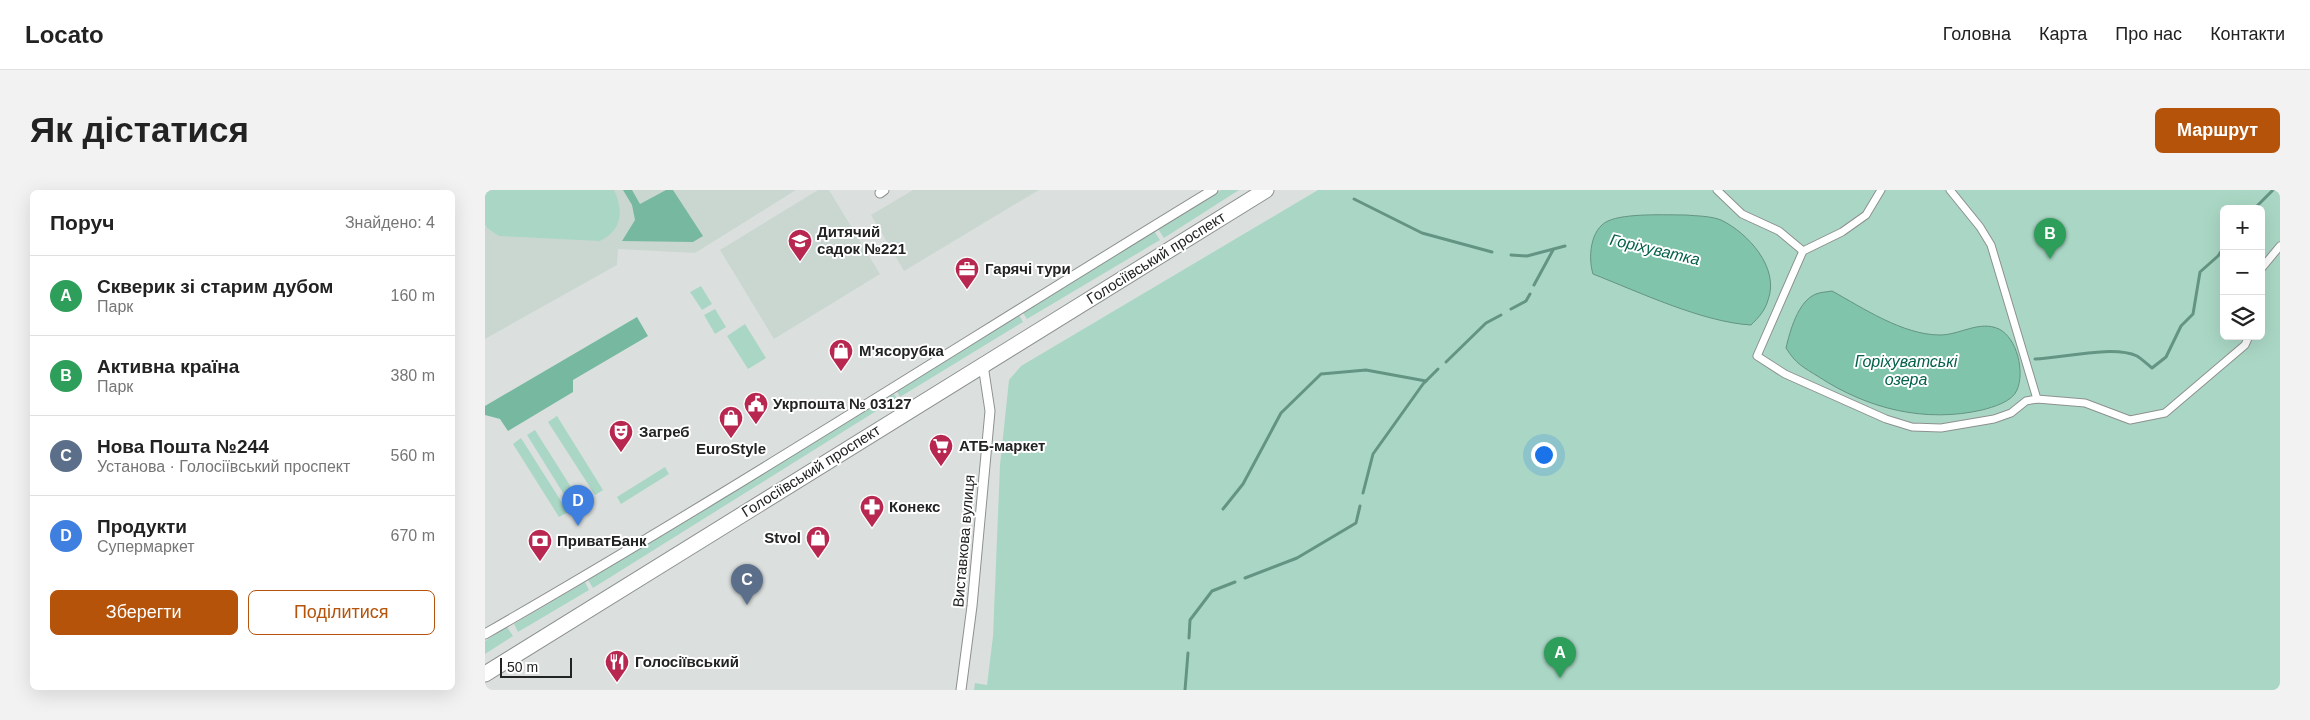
<!DOCTYPE html>
<html lang="uk">
<meta charset="utf-8">
<style>
:root{--surface:#fff;--page:#f2f2f2;--text:#222;--muted:#767676;--line:#e0e0e0;--accent:#b45309}
body{margin:0;font-family:Helvetica,sans-serif;background:var(--page);color:var(--text)}
.controls{position:absolute;right:15px;top:15px;display:grid;overflow:hidden;border-radius:8px;box-shadow:0 5px 20px #0002}
.controls button{width:45px;height:45px;display:grid;place-items:center;padding:0;border:0;border-bottom:1px solid var(--line);background:var(--surface);color:var(--text);font:25px sans-serif}
.scale{position:absolute;left:15px;bottom:12px;width:72px;box-sizing:border-box;padding-left:5px;border:2px solid #222423;border-top:0;font-size:14px;line-height:18px;white-space:nowrap;color:#222423;-webkit-text-stroke:4px #fff;paint-order:stroke}
.you{position:absolute;left:1058px;top:264px;width:18px;height:18px;margin:-12px;border:4px solid #fff;border-radius:50%;background:#1a73e8;box-shadow:0 0 0 8px #1a73e833}
.badge{display:grid;place-items:center;width:32px;height:32px;border-radius:50%;background:var(--accent);color:#fff;font-size:16px;font-weight:700}
.pin{position:absolute;translate:-50% -41px;filter:drop-shadow(0 1px 2px #0008)}
.pin::after{content:'';position:absolute;top:26px;width:18px;height:15px;background:inherit;clip-path:polygon(0 0,100% 0,50% 100%)}
.list{margin:0;padding:0;list-style:none}
h2{display:flex;justify-content:space-between;align-items:center;height:65px;margin:0;padding:0 20px;font-size:21px}
h2 small{font-size:16px;font-weight:400;color:var(--muted)}
.list li{display:grid;grid-template-columns:32px 1fr auto;gap:15px;align-items:center;box-sizing:border-box;height:80px;padding:0 20px;border-top:1px solid var(--line)}
.list b{display:block;font-size:19px;white-space:nowrap}
.list p{margin:0;font-size:16px;white-space:nowrap;color:var(--muted)}
.list em{font-size:16px;font-style:normal;color:var(--muted)}
.actions{display:flex;gap:10px;padding:15px 20px}
.actions a{flex:1;padding:11px 0;border:1px solid var(--accent);border-radius:8px;text-align:center;font-size:18px;color:var(--accent)}
.actions .main{background:var(--accent);color:#fff}
.icon{flex:none;width:28px;height:28px;fill:none;stroke:currentColor;stroke-width:2;stroke-linecap:round;stroke-linejoin:round}
.map{position:relative;flex:none;width:1795px;height:500px;overflow:hidden;border-radius:8px}
header{display:flex;align-items:center;gap:30px;box-sizing:border-box;height:70px;padding:0 25px;background:var(--surface);border-bottom:1px solid var(--line)}
header strong{font-size:24px}
nav{display:flex;gap:28px;margin-inline-start:auto;font-size:18px}
.intro{display:flex;align-items:center;justify-content:space-between;box-sizing:border-box;height:120px;padding:0 30px}
h1{margin:0;font-size:35px}
.button{padding:12px 22px;border-radius:8px;background:var(--accent);color:#fff;font-size:18px;font-weight:700}
main{display:flex;gap:30px;padding:0 30px}
aside{flex:1;background:var(--surface);border-radius:8px;box-shadow:0 5px 20px #0002}
.map>svg:first-child{display:block}
.built{fill:#cad7d1}
.green{fill:#aad7c5;fill-rule:evenodd}
.forest{fill:#76b9a0}
.water{fill:#81c4ac;stroke:#649483}
.lines{fill:none;stroke-linecap:round;stroke-linejoin:round}
.stream{stroke:#649483;stroke-width:3}
.pedestrian-casing{stroke:#8c918f;stroke-width:9}
.minor-casing{stroke:#8c918f;stroke-width:11}
.trunk-casing{stroke:#8c918f;stroke-width:17}
.pedestrian{stroke:#fff;stroke-width:7}
.minor{stroke:#fff;stroke-width:9}
.trunk{stroke:#fff;stroke-width:15}
.labels{text-anchor:middle;stroke-width:4;stroke-linejoin:round;paint-order:stroke}
.poi-label{font-size:15px;font-weight:bold;fill:#222423;stroke:#fff;text-anchor:start}
.street-label{font-size:15px;fill:#222423;stroke:#fff}
.water-label{font-size:16px;font-style:italic;fill:#05614a;stroke:#fff}
</style>
<header>
<strong>Locato</strong>
<nav><a>Головна</a><a>Карта</a><a>Про нас</a><a>Контакти</a></nav>
</header>
<div class="intro"><h1>Як дістатися</h1><a class="button">Маршрут</a></div>
<main>
<aside>
<h2>Поруч<small>Знайдено: 4</small></h2>
<ul class="list">
<li><span class="badge" style="background:#2e9e5b">A</span><div><b>Скверик зі старим дубом</b><p>Парк</p></div><em>160 m</em></li>
<li><span class="badge" style="background:#2e9e5b">B</span><div><b>Активна країна</b><p>Парк</p></div><em>380 m</em></li>
<li><span class="badge" style="background:#5c6f8a">C</span><div><b>Нова Пошта №244</b><p>Установа · Голосіївський проспект</p></div><em>560 m</em></li>
<li><span class="badge" style="background:#3f7fe0">D</span><div><b>Продукти</b><p>Супермаркет</p></div><em>670 m</em></li>
</ul>
<div class="actions"><a class="main">Зберегти</a><a>Поділитися</a></div>
</aside>
<div class="map">
<svg width="1795" height="500" viewBox="0 0 1795 500">
<rect width="100%" height="100%" fill="#dbe0de"/>
<g class="built">
<path d="M0,0H311L210,63L133,59L132,75L0,149Z"/>
<path d="M333,0H344L395,84L289,149L235,60Z"/>
<path d="M428,0H554L419,81L386,25Z"/>
</g>
<g class="green">
<path d="M0,0H129C139,21 137,40 115,51L14,46L2,38L0,34Z"/>
<path d="M736,0H754L679,48L673,39Z"/>
<path d="M833,0H1795V500H489L490,493L502,495L508,446L515,275L524,190L536,176ZM1739,19H1776V146H1739Z"/>
<path d="M669,41L675,50L542,129L538,123Z"/>
<path d="M216,96L227,114L217,120L205,102Z"/>
<path d="M230,119L241,137L230,144L219,125Z"/>
<path d="M534,125L538,132L415,207L411,200Z"/>
<path d="M260,134L281,168L263,179L242,146Z"/>
<path d="M407,202L412,208L108,398L103,390Z"/>
<path d="M72,226L118,300L110,305L63,232Z"/>
<path d="M50,240L96,313L88,319L42,245Z"/>
<path d="M36,248L83,322L74,327L28,254Z"/>
<path d="M180,277L184,284L136,314L132,307Z"/>
<path d="M100,392L104,400L33,442L29,434Z"/>
<path d="M22,437L28,446L0,464V451Z"/>
</g>
<g class="forest">
<path d="M138,0H147L155,14L181,0H188L218,46L208,52L137,51L150,30L147,15Z"/>
<path d="M152,127L163,146L88,190V202L23,241L15,229L0,225V216Z"/>
</g>
<g class="water">
<path d="M1201,25C1212,26 1226,26 1236,30C1263,43 1295,78 1283,110C1280,121 1273,128 1266,135C1217,132 1154,102 1108,84C1103,68 1105,39 1123,31C1140,23 1181,25 1201,25Z"/>
<path d="M1347,101C1378,118 1418,145 1455,145C1475,145 1494,130 1514,139C1532,148 1540,182 1532,200C1527,212 1508,217 1497,220C1440,233 1383,219 1334,187C1318,177 1311,174 1301,158C1305,141 1313,111 1331,104C1336,102 1342,102 1347,101Z"/>
</g>
<g class="lines">
<g class="stream">
<path d="M869,9L937,43L1007,62"/>
<path d="M1769,19L1788,0"/>
<path d="M1026,65L1042,66L1080,56"/>
<path d="M1049,95L1068,60"/>
<path d="M1026,119L1041,111L1045,104"/>
<path d="M1550,169C1578,168 1628,155 1652,166C1657,169 1663,175 1667,178L1681,167L1696,136L1708,124L1715,82L1733,66L1739,57"/>
<path d="M961,172L1001,133L1016,125"/>
<path d="M878,303L888,264L938,194L953,179"/>
<path d="M738,319L758,294L796,223L836,184L881,180L941,191"/>
<path d="M760,388L812,368L871,333L875,316"/>
<path d="M704,448L705,430L727,401L750,392"/>
<path d="M700,500L703,463"/>
</g>
<defs>
<g id="pedestrian">
<path d="M1232,0L1257,24L1294,41L1318,61"/>
<path d="M1396,0L1381,25L1357,42L1318,61L1272,166L1300,184L1401,229L1427,237L1456,238L1509,229L1526,223L1541,211L1552,209L1600,213L1645,230L1680,223L1760,155L1764,146"/>
<path d="M1465,0L1495,37L1506,55L1552,209"/>
<path d="M1776,79L1795,56"/>
</g>
<g id="minor">
<path d="M395,3L399,0"/>
<path d="M0,444C246,303 485,148 728,0"/>
<path d="M476,500L487,416L505,221L498,175"/>
</g>
<path id="trunk" d="M0,484L781,0"/>
</defs>
<use href="#pedestrian" class="pedestrian-casing"/>
<use href="#minor" class="minor-casing"/>
<use href="#trunk" class="trunk-casing"/>
<use href="#pedestrian" class="pedestrian"/>
<use href="#minor" class="minor"/>
<use href="#trunk" class="trunk"/>
</g>
<defs>
<symbol id="school-pin" viewBox="-11 -11 22 30"><path d="M0 17L-7.5 6A9.5 9.5 0 1 1 7.5 6Z" fill="#b7274f" stroke="#fff"/><path d="M0-5L7-2L0 1L-7-2ZM-4 1L0 2.5L4 1V4Q0 6-4 4Z" fill="#fff"/></symbol>
<symbol id="office-pin" viewBox="-11 -11 22 30"><path d="M0 17L-7.5 6A9.5 9.5 0 1 1 7.5 6Z" fill="#b7274f" stroke="#fff"/><path d="M-6-3h4V-5.5h4V-3h4V5H-6ZM-1-4.5V-3h2v-1.5ZM-6 0V1H6V0Z" fill="#fff"/></symbol>
<symbol id="shop-pin" viewBox="-11 -11 22 30"><path d="M0 17L-7.5 6A9.5 9.5 0 1 1 7.5 6Z" fill="#b7274f" stroke="#fff"/><path d="M-5-2.5h2.3a2.7 3.5 0 0 1 5.4 0H5L5.5 6h-11ZM-1.5-2.5h3a1.5 2.3 0 0 0-3 0Z" fill="#fff"/></symbol>
<symbol id="civic-pin" viewBox="-11 -11 22 30"><path d="M0 17L-7.5 6A9.5 9.5 0 1 1 7.5 6Z" fill="#b7274f" stroke="#fff"/><path d="M-.6-6.5H3V-4.5H.6V-3L4-1V1h2V6H-6V1h2V-1L-.6-3ZM-1.2 2.5V6h2.4V2.5Z" fill="#fff"/></symbol>
<symbol id="theatre-pin" viewBox="-11 -11 22 30"><path d="M0 17L-7.5 6A9.5 9.5 0 1 1 7.5 6Z" fill="#b7274f" stroke="#fff"/><path d="M-5-5.5Q0-4 5-5.5V0Q5 5 0 6Q-5 5-5 0ZM-3.3-2.5H-1v1.5H-3.3ZM1-2.5H3.3v1.5H1ZM-2.8 1Q0 5.5 2.8 1Z" fill="#fff"/></symbol>
<symbol id="supermarket-pin" viewBox="-11 -11 22 30"><path d="M0 17L-7.5 6A9.5 9.5 0 1 1 7.5 6Z" fill="#b7274f" stroke="#fff"/><path d="M-6-5.5h2.5l.6 2H6L4.5 2H-2.5L-4.4-4H-6ZM-1.5 3.2a1.3 1.3 0 1 0 .1 0ZM3 3.2a1.3 1.3 0 1 0 .1 0Z" fill="#fff"/></symbol>
<symbol id="pharmacy-pin" viewBox="-11 -11 22 30"><path d="M0 17L-7.5 6A9.5 9.5 0 1 1 7.5 6Z" fill="#b7274f" stroke="#fff"/><path d="M-2-6h4v4h4v4h-4v4h-4v-4h-4v-4h4Z" fill="#fff"/></symbol>
<symbol id="bank-pin" viewBox="-11 -11 22 30"><path d="M0 17L-7.5 6A9.5 9.5 0 1 1 7.5 6Z" fill="#b7274f" stroke="#fff"/><path d="M-6-4H6V4H-6ZM0-2.3a2.3 2.3 0 1 0 0 4.6a2.3 2.3 0 1 0 0-4.6Z" fill="#fff"/></symbol>
<symbol id="restaurant-pin" viewBox="-11 -11 22 30"><path d="M0 17L-7.5 6A9.5 9.5 0 1 1 7.5 6Z" fill="#b7274f" stroke="#fff"/><path d="M-5-6h1v4h1v-4h1v4h1v-4h1v5L-1.5 .5V6h-2V.5L-5-1ZM5-6V6H3V1.5H1.5Q1.5-4 5-6Z" fill="#fff"/></symbol>
</defs>
<g fill-rule="evenodd">
<use href="#school-pin" x="301" y="37" width="28" height="38"/>
<use href="#office-pin" x="468" y="65" width="28" height="38"/>
<use href="#shop-pin" x="342" y="147" width="28" height="38"/>
<use href="#civic-pin" x="257" y="200" width="28" height="38"/>
<use href="#shop-pin" x="232" y="214" width="28" height="38"/>
<use href="#theatre-pin" x="122" y="228" width="28" height="38"/>
<use href="#supermarket-pin" x="442" y="242" width="28" height="38"/>
<use href="#pharmacy-pin" x="373" y="303" width="28" height="38"/>
<use href="#shop-pin" x="319" y="334" width="28" height="38"/>
<use href="#bank-pin" x="41" y="337" width="28" height="38"/>
<use href="#restaurant-pin" x="118" y="458" width="28" height="38"/>
</g>
<g class="labels">
<g class="poi-label">
<text x="332" y="47">Дитячий<tspan x="332" dy="17">садок №221</tspan></text>
<text x="500" y="84">Гарячі тури</text>
<text x="374" y="166">М'ясорубка</text>
<text x="288" y="219">Укрпошта № 03127</text>
<text x="154" y="247">Загреб</text>
<text x="474" y="261">АТБ-маркет</text>
<text x="246" y="264" text-anchor="middle">EuroStyle</text>
<text x="404" y="322">Конекс</text>
<text x="316" y="353" text-anchor="end">Stvol</text>
<text x="72" y="356">ПриватБанк</text>
<text x="150" y="477">Голосіївський</text>
</g>
<g class="street-label">
<text transform="translate(671 68) rotate(-32)" y="5">Голосіївський проспект</text>
<text transform="translate(326 281) rotate(-32)" y="5">Голосіївський проспект</text>
<text transform="translate(479 351) rotate(-85)" y="5">Виставкова вулиця</text>
</g>
<g class="water-label">
<text transform="translate(1170 59) rotate(13)" y="6">Горіхуватка</text>
<text x="1421" y="177">Горіхуватські<tspan x="1421" dy="18">озера</tspan></text>
</g>
</g>
</svg>
<div class="controls">
<button>+</button>
<button>−</button>
<button><svg class="icon" aria-label="layers" viewBox="0 0 24 24"><path d="M12 4l9 5-9 5-9-5zM3 14l9 5 9-5"/></svg></button>
</div>
<div class="scale">50 m</div>
<div class="you"></div>
<div class="pin badge" style="left:1075px;top:488px;background:#2e9e5b">A</div>
<div class="pin badge" style="left:1565px;top:69px;background:#2e9e5b">B</div>
<div class="pin badge" style="left:262px;top:415px;background:#5c6f8a">C</div>
<div class="pin badge" style="left:93px;top:336px;background:#3f7fe0">D</div>
</div>
</main>
